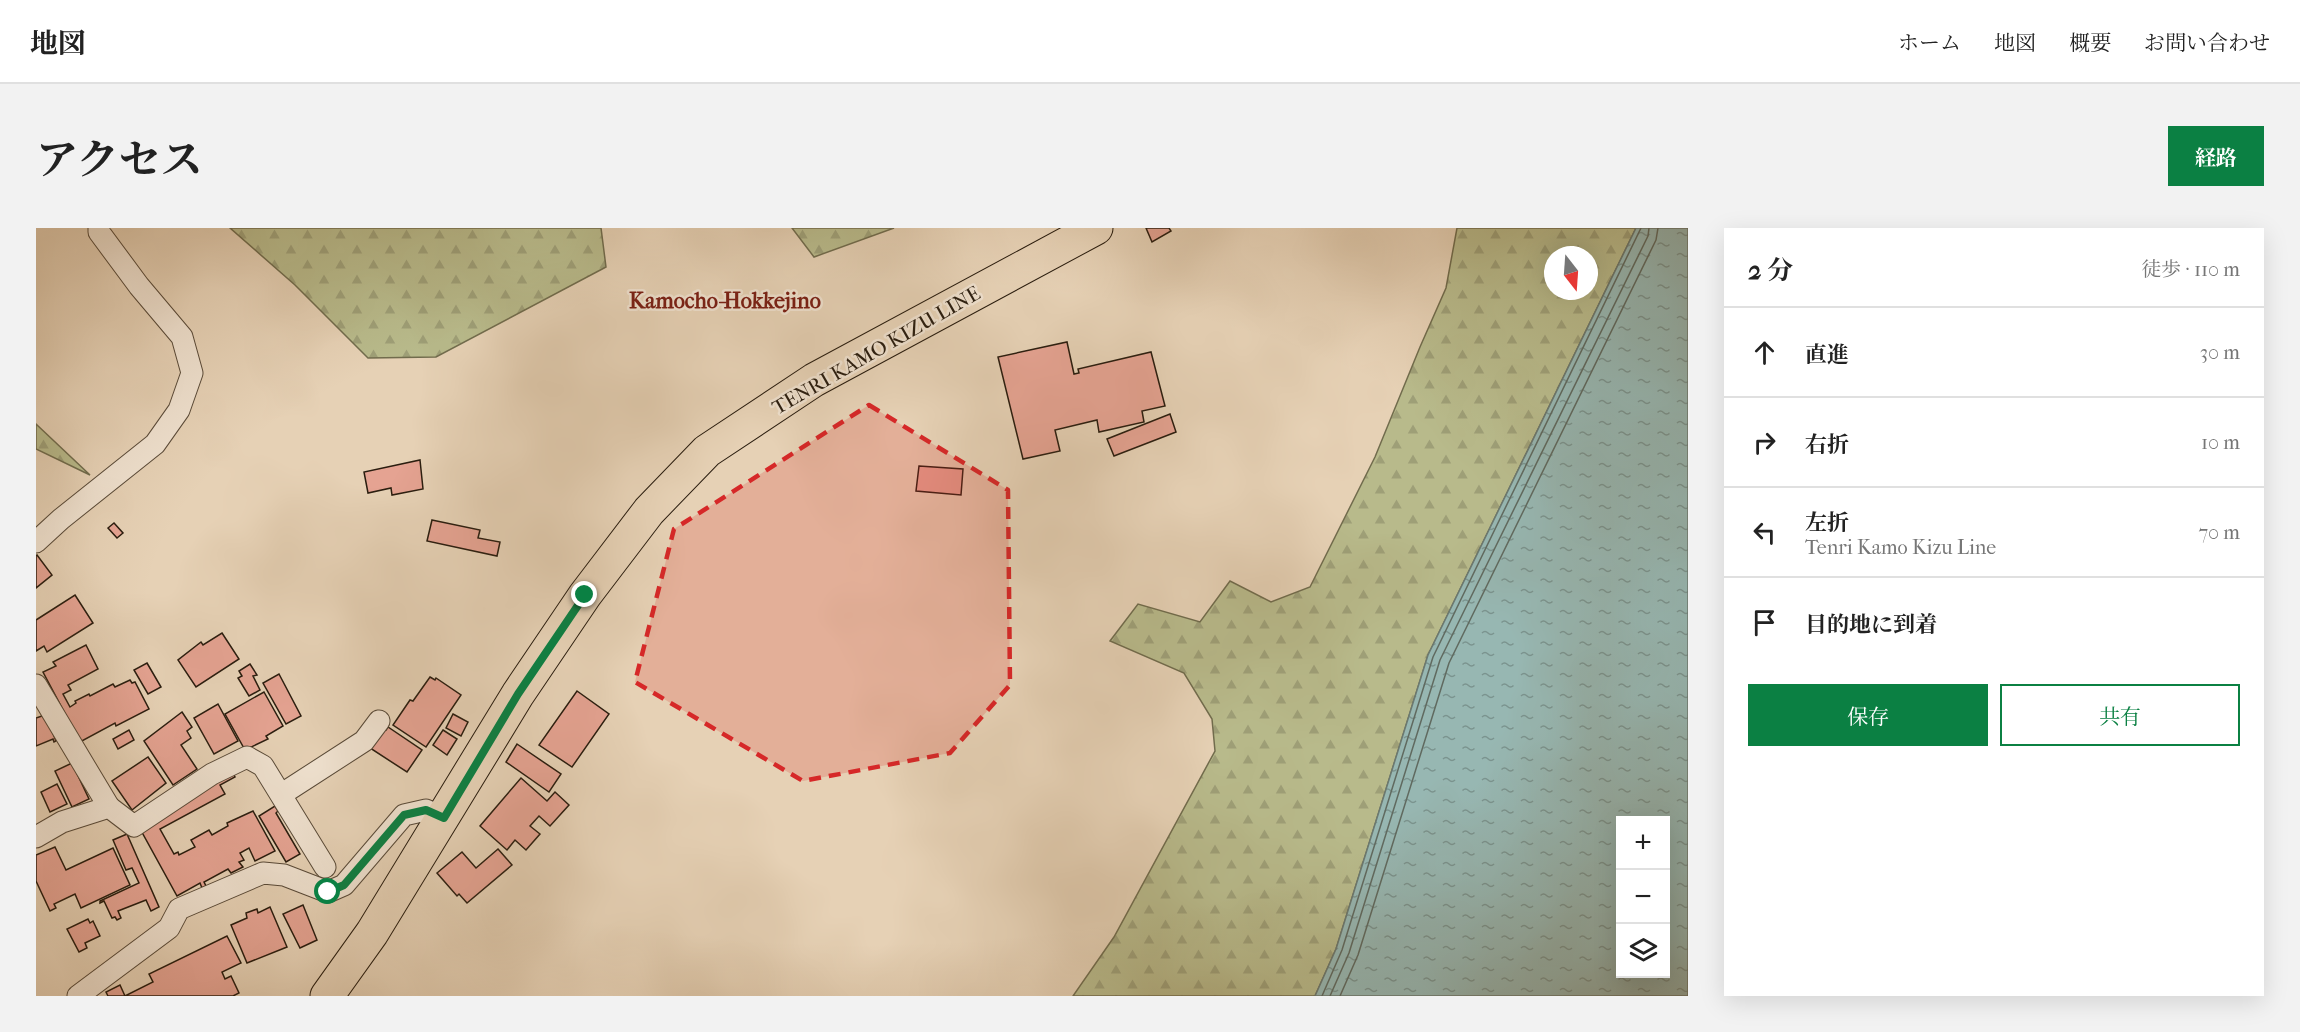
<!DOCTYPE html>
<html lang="ja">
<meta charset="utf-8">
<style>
:root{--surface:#fff;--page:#f2f2f2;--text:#222;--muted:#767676;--line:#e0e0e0;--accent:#0b8043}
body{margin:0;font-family:"IM FELL French Canon","Noto Serif JP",serif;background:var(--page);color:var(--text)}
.controls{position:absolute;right:18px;bottom:18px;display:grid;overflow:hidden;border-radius:0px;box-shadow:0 6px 24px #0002}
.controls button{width:54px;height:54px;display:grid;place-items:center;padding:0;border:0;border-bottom:2px solid var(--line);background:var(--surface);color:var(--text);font:30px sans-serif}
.compass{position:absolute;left:1508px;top:18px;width:54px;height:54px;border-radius:50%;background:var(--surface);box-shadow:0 6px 24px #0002;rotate:163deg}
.stop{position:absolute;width:18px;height:18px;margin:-14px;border:4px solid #0b8043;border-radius:50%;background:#fff}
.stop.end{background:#0b8043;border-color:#fff;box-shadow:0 2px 6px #0008}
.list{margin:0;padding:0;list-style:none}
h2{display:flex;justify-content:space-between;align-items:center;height:78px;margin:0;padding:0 24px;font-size:26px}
h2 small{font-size:20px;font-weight:400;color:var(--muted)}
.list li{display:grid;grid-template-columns:39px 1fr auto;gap:18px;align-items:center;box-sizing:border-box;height:90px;padding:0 24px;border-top:2px solid var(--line)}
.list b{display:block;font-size:22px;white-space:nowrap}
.list p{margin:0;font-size:20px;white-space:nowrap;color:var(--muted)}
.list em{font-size:20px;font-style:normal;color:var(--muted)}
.actions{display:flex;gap:12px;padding:18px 24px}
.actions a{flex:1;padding:14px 0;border:2px solid var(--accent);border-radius:0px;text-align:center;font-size:21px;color:var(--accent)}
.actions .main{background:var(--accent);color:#fff}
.icon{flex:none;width:33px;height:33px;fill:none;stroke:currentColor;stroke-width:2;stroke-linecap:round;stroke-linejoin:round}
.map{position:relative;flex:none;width:1652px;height:768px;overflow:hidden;border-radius:0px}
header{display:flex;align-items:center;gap:36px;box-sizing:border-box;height:84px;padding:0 30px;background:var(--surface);border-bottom:2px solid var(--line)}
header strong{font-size:28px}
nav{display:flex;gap:33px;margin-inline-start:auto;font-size:21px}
.intro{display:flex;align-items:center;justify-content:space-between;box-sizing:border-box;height:144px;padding:0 36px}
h1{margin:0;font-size:42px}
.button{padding:15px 27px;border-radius:0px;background:var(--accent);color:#fff;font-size:21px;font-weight:700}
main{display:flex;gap:36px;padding:0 36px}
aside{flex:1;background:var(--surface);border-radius:0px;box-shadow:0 6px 24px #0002}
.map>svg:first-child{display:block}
.forest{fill:url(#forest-firs);stroke:#716c4d;stroke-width:1.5;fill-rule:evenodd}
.water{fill:url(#water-ripples);stroke:#6b7971;stroke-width:1.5;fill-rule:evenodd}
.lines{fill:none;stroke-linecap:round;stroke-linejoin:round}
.shore{stroke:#606a60;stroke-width:1.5}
.building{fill:#e5a392;stroke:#2a1d0f;stroke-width:1.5}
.street-casing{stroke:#594a38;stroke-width:23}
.primary-casing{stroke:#2a1d0f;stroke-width:35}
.street{stroke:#efe1cf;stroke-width:21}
.primary{stroke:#e6d1b5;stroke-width:33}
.route{stroke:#0b8043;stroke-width:8}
.marked{fill:#d62828;fill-opacity:0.2;stroke:#d62828;stroke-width:4.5;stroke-dasharray:12 8;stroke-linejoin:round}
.labels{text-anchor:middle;stroke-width:5;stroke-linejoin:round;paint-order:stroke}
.street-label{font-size:20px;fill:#2a1d0f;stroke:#efe1cf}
.quarter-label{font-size:22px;font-weight:bold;fill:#7a1f14;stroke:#efe1cf}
</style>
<header>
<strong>地図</strong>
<nav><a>ホーム</a><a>地図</a><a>概要</a><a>お問い合わせ</a></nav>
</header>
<div class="intro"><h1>アクセス</h1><a class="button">経路</a></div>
<main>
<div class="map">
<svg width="1652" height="768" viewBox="0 0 1652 768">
<defs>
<pattern id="forest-firs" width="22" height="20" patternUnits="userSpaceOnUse" patternTransform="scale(1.5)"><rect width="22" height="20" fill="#b8ba8b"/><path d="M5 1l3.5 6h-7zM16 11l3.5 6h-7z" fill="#9e9f77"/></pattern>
<pattern id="water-ripples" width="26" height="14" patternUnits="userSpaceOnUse" patternTransform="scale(1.5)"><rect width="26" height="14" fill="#97b7b2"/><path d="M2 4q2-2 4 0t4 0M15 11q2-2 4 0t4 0" fill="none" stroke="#7b948f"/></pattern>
</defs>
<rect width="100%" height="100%" fill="#e6d1b5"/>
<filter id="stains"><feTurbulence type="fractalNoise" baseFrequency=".00333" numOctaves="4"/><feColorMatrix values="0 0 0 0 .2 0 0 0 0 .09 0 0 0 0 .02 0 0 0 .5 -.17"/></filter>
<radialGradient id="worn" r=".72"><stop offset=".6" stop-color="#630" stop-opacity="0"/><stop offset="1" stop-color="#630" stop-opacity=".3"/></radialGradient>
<g class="forest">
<path d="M194,0H565L570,39L400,129L332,130L259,57Z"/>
<path d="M756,0H858L778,29Z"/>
<path d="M1421,0H1600L1392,427L1300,721L1279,768H1037L1078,709L1179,523L1176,491L1148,445L1074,413L1102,376L1164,394L1194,353L1235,374L1274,359L1339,229L1384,119L1410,60ZM1517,27H1553V63H1517Z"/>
<path d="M0,196L54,247L0,221Z"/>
</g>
<path class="water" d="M1600,0H1652V768H1279L1300,721L1392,427ZM1584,592H1630V746H1584Z"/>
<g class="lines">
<g class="shore">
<path d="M1286,768L1306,722L1397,429L1605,0"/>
<path d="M1294,768L1313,725L1404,432L1612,8L1613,0"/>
<path d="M1304,768L1322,727L1413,435L1620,12L1622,0"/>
</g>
</g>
<g class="building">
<path d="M1110,0H1133L1135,3L1116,14Z"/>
<path d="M1031,114L1038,146L1043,145L1042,141L1115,124L1129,178L1106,183L1108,194L1063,204L1061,192L1019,202L1024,223L987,231L962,129Z"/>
<path d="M1134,186L1140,204L1078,228L1071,211Z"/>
<path d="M384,232L387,261L356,267L355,260L332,265L328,244Z"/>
<path d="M883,238L927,241L925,267L880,263Z"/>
<path d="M396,292L444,302L442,310L464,314L461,328L391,313Z"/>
<path d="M78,295L87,305L81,310L72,300Z"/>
<path d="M1,327L16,347L0,360V328Z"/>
<path d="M39,367L57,395L11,424L8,418L0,423V392Z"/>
<path d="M186,405L203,431L160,459L142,432L165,414L167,417Z"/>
<path d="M50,417L62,441L32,457L35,462L27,466L34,479L40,475L39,473L53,466L54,468L77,456L79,459L94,452L96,455L99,454L113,481L80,498L79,495L44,514L7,444L20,438L17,434Z"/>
<path d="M111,435L125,459L112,466L98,442Z"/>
<path d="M214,436L221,447L217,448L224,462L213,468L202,450L206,448L203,443Z"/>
<path d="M243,446L265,488L250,496L227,455Z"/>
<path d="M394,449L399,452L400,450L425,467L390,519L357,497L374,472L377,473Z"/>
<path d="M541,463L573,486L536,539L503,517Z"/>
<path d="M228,464L247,498L230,508L232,511L209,522L189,486Z"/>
<path d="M182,476L202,513L178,526L158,490Z"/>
<path d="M146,484L156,499L151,503L155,510L145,517L161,541L137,557L108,513Z"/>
<path d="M417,486L432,494L425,508L410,500Z"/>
<path d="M6,488H10L20,513L18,514L17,511L0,518V490Z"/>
<path d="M344,498L350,502L352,499L386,522L371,544L331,518Z"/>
<path d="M93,502L98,512L82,521L77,511Z"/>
<path d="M407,502L421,511L411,527L397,517Z"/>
<path d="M481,516L525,546L513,564L470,534Z"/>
<path d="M112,529L130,555L96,582L76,553Z"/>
<path d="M36,535L53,571L36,579L19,543Z"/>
<path d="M197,545L199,549L184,557L189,566L124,601L138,626L142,624L143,627L159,619L155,612L173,602L176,607L192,598L191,595L217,583L239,623L219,633L213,620L204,625L208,632L203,634L207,639L195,645L192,641L168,654L170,658L166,660L164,655L141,668L102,597Z"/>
<path d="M485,550L511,573L519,564L533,577L514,598L503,588L494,598L504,606L490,622L479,612L471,622L444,598Z"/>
<path d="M21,556L31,576L14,584L5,564Z"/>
<path d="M239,578L242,583L240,585L264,626L250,634L223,588Z"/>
<path d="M91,606L123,679L115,683L110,672L82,683L85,690L81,692L79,689L76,690L68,673L64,675V673L103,655L96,640L90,642L77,612Z"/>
<path d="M19,619L30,642L77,620L94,657L45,680L39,666L18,676L20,680L14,683L0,653V627Z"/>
<path d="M462,621L476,637L431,675L423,666L421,668L401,645L426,624L440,640Z"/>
<path d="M267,677L281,712L264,720L247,686Z"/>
<path d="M234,679L251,719L211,735L195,697L211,690L210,685L221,681L222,685Z"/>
<path d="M52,691L54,695L57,693L64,708L49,715L51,720L43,724L31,701Z"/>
<path d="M191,708L205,735L186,744L189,751L195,748L203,765L197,768H72L70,764L84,757L89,768L117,754L113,746Z"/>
</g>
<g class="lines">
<defs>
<g id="street">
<path d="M0,314L25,291L119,216L143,182L156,145L146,109L103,58L63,4V0"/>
<path d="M0,457L73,579"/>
<path d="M246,566L328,513L343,493"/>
<path d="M0,609L26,594L73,579L98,598L176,546L211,529L227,538L289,639"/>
<path d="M42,768L133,700L143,681L227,645L248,647L292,664L308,657L368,587L390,582L408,590"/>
</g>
<path id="primary" d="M291,768L336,705L482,466L549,367L613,283L671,223L778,152L1060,0"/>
</defs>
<use href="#street" class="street-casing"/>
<use href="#primary" class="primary-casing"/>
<use href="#street" class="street"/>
<use href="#primary" class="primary"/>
</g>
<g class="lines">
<path class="route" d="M292,664L308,657L368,587L390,582L408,590L482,466L549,367"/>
</g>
<path class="marked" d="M833,177L972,262L974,457L914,525L767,553L599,454L638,301Z"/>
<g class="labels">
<g class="street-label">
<text transform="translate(840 122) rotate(-30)" y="7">TENRI KAMO KIZU LINE</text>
</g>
<g class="quarter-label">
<text x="689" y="80">Kamocho-Hokkejino</text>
</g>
</g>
<rect width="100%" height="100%" filter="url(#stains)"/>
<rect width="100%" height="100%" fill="url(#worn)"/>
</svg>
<div class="controls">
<button>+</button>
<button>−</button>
<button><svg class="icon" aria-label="layers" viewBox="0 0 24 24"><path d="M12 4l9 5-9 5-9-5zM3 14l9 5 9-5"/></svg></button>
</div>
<svg class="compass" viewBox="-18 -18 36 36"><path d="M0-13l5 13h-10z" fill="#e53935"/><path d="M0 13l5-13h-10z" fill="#767676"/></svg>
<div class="stop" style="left:292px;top:664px"></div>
<div class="stop end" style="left:549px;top:367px"></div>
</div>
<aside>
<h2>2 分<small>徒歩 · 110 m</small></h2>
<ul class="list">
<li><svg class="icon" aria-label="ahead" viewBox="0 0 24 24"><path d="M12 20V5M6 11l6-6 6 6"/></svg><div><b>直進</b></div><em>30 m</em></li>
<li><svg class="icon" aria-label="right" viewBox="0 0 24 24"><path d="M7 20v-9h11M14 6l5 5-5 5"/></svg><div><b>右折</b></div><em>10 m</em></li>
<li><svg class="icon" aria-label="left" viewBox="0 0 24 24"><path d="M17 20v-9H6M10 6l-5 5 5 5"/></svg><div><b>左折</b><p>Tenri Kamo Kizu Line</p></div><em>70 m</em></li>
<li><svg class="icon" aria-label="arrive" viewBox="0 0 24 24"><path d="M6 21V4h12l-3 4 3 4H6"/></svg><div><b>目的地に到着</b></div></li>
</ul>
<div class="actions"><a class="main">保存</a><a>共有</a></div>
</aside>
</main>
